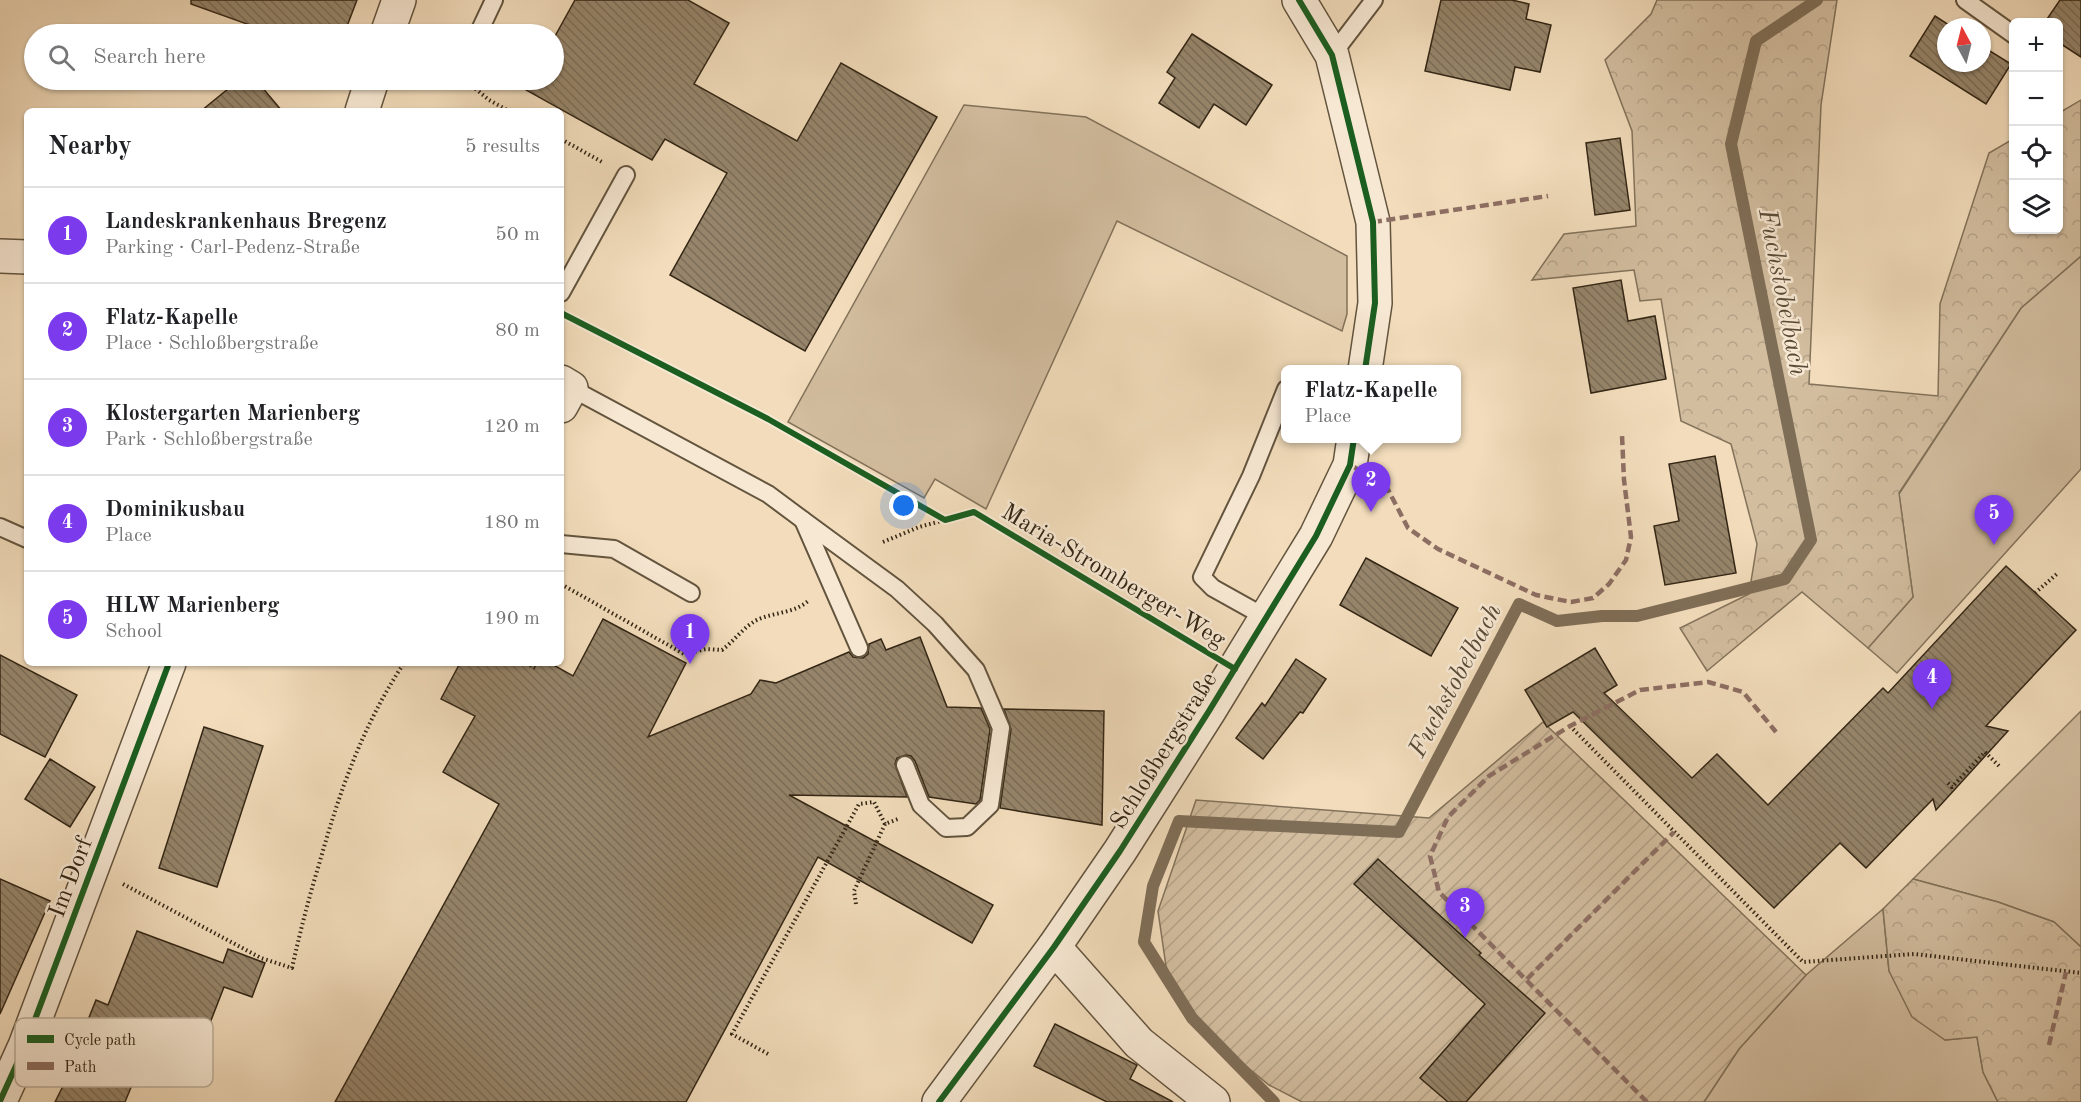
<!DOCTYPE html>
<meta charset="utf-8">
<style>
:root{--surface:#fff;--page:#f2f2f2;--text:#202124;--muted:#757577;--line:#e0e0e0;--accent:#7c3aed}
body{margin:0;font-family:"Old Standard TT",serif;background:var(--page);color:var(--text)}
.controls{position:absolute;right:18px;top:18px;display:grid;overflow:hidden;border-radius:9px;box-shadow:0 2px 4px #0004}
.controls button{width:54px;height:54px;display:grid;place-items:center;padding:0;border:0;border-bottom:2px solid var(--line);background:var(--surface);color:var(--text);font:30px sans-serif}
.compass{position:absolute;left:1937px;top:18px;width:54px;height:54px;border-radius:50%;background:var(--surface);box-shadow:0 2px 4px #0004;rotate:353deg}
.you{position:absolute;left:904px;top:506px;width:21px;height:21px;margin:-15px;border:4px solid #fff;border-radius:50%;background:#1a73e8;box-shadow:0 0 0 9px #1a73e833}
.badge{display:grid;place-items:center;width:39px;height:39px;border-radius:50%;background:var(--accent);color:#fff;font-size:20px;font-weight:700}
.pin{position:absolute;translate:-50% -50px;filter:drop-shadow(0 2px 3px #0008)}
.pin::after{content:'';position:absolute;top:32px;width:21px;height:18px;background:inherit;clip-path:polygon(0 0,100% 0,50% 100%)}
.popup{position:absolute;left:1281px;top:365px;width:180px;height:78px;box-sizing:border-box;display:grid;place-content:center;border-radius:9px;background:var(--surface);filter:drop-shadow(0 2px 4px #0005);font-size:20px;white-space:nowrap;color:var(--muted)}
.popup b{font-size:22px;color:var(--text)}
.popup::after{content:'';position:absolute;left:50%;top:100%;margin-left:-12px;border:12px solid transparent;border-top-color:var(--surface)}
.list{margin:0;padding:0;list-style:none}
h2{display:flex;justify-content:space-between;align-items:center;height:78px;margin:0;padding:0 24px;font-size:26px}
h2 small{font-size:20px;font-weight:400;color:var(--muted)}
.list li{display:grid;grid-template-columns:39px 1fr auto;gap:18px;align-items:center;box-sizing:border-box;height:96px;padding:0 24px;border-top:2px solid var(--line)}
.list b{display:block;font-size:22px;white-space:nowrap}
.list p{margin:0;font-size:20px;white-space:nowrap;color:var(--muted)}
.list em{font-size:20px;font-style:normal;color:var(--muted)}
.icon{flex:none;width:33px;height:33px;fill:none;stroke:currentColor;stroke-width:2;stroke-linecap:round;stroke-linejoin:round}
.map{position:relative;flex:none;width:2081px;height:1102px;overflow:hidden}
.search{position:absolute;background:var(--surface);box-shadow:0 2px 4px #0004;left:24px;top:24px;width:540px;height:66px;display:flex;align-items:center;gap:15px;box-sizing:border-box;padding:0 21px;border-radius:33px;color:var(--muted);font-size:22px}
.panel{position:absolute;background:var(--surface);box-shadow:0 2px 4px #0004;left:24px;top:108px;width:540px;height:558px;border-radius:9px}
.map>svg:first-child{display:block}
.green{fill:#d2bd9f;stroke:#82725a;stroke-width:1.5}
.forest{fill:url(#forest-crowns);stroke:#82725a;stroke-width:1.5}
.garden{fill:url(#garden-furrows);stroke:#82725a;stroke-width:1.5}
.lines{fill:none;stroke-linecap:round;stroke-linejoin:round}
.stream{stroke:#7f6e57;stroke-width:12}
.building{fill:url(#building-back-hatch);stroke:#332615;stroke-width:1.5}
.service-casing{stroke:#63543e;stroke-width:20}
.minor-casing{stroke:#63543e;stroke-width:36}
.path{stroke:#332615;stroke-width:4;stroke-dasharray:1.5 3;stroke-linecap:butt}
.service{stroke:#f7e8d3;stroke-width:16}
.minor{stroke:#f7e8d3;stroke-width:33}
.quiet{stroke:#8d6e63;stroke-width:4.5;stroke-dasharray:9 4.5;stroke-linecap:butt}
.cycleway-casing{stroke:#f7e8d3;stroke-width:10}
.cycleway{stroke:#1b5e20;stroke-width:6}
.labels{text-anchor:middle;stroke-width:5;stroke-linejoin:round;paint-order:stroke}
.street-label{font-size:24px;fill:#332615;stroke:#f7e8d3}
.water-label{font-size:26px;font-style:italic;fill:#594a36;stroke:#f7e8d3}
.key{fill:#f7e8d3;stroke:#bcae9a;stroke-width:1.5}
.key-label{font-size:16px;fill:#332615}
</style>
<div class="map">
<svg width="2081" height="1102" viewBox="0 0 2081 1102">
<defs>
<pattern id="forest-crowns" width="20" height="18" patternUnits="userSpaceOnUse" patternTransform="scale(1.5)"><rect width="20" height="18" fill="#d2bd9f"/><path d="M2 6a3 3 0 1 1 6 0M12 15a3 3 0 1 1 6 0" fill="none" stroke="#b5a288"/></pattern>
<pattern id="garden-furrows" width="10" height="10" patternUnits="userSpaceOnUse" patternTransform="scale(1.5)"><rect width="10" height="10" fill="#d2bd9f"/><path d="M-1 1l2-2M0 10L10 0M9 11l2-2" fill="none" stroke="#b5a288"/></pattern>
<pattern id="building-back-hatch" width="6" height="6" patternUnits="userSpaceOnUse" patternTransform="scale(1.5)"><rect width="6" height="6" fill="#96856b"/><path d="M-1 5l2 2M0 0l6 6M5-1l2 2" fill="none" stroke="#7b6d57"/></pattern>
</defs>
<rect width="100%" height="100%" fill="#f2dcbb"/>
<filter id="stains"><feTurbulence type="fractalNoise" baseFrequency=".00333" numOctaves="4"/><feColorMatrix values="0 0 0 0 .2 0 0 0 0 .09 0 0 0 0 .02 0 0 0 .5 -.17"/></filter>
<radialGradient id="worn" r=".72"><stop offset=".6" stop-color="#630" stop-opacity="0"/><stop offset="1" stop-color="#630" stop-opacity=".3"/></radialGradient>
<g class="green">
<path d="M964,105L1086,117L1347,256V314L1342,331L1117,221L986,509L935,479L924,498L788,422Z"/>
<path d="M2081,256V469L1897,673L1868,648L1913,597L1899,494L2021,308Z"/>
<path d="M2081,711V947L2054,922L1998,902L1913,879Z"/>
<path d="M1883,909L1889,971L1945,1040L1977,1037L1983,1072L1998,1102H1704L1739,1049L1806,975Z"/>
</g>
<g class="forest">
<path d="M1657,0H1837L1821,105L1809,384L1938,396L1940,304L1989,153L2013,139L2014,230H2058L2059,113L2081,100V256L2021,308L1899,493L1913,597L1868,648L1802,592L1707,671L1680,628L1749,594L1757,544L1731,444L1681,421L1661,299L1640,301L1634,270L1532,280L1564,234L1636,226L1632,131L1605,60L1651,14Z"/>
<path d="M1913,879L1998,902L2054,922L2081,947V1102H1998L1983,1072L1977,1037L1945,1040L1912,1017L1889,971L1883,909Z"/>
</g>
<path class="garden" d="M1543,722L1806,975L1739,1049L1704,1102H1302L1269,1085L1189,1019L1166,966L1158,911L1196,800L1429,818Z"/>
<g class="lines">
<path class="stream" d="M1274,1102L1192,1018L1144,942L1153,886L1179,821L1399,832L1519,604L1557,621L1602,616H1637L1785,579L1811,540L1731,144L1756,41L1817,0"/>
</g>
<g class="building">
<path d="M191,0H357L344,34H275L191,4Z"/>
<path d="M575,0H688L729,23L694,84L797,141L841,63L937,117L805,351L670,275L727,173L665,139L652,160L508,80H554V38Z"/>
<path d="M1441,0H1512L1529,4L1526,19L1551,25L1540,72L1515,67L1510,90L1425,71Z"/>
<path d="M2060,0H2081V57L2058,42V22H2045Z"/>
<path d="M1935,16L1952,27H1946V63H1982V46L2011,64L1986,104L1910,56Z"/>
<path d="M1192,34L1272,85L1246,125L1214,104L1199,128L1159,103L1175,78L1167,72Z"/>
<path d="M239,80H256L282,111H201Z"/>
<path d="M1620,138L1630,210L1595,215L1586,143Z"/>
<path d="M1621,280L1628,321L1655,316L1666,379L1591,393L1573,288Z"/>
<path d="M1715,456L1736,573L1665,585L1654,526L1679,521L1669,464Z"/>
<path d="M1366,558L1458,608L1431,656L1340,605Z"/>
<path d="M2006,566L2076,630L1986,726L2008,731L1936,810L1933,799L1866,868L1840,843L1774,908L1573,712L1547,727L1525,690L1595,648L1617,685L1604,693L1692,778L1717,754L1768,805L1883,688L1888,693Z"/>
<path d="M603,619L686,663L648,737L751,694L760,680L776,683L849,652L853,657L863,658L868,654L869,644L881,639L886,650L920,637L947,707L981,708L990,729L980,800L976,804L929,797L915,761L911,756L906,755L897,758L895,764L907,797L789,795L993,905L972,943L818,857L686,1102H335L499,804L443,772L475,716L441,699L460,663H550L573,676Z"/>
<path d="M0,655L77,695L45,757L0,734Z"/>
<path d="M1296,659L1326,679L1303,713L1300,712L1263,759L1236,738L1262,703L1265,706Z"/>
<path d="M1004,709L1104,711L1102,825L1000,808L1011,729Z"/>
<path d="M204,727L263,746L217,887L159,868Z"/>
<path d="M50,759L95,787L70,827L25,799Z"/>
<path d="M1378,859L1481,953L1479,955L1545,1013L1466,1102H1448L1420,1078L1485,1004L1354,884Z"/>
<path d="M0,879L50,901L0,1014Z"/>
<path d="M137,931L223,963L228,949L265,963L252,997L224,987L203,1041L157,1024L125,1102H55L77,1058L73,1057L96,1000L108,1005Z"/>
<path d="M1055,1024L1137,1065L1130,1079L1173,1102H1107L1034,1066Z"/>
</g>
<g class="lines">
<defs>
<g id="service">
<path d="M1965,0L2014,35"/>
<path d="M478,34L494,0"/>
<path d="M1332,55L1374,0"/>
<path d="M561,293L626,175"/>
<path d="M571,388L768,494L803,520"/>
<path d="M0,527L27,539"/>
<path d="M561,544L614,549L691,593"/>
<path d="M1265,617L1213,588L1202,577L1251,476L1286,389"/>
<path d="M859,648L803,520L897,589L935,624L976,670L1001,728L990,805L967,827L946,828L921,805L905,765"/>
</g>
<g id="minor">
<path d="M1299,0L1332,55L1373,222L1375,303L1365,370"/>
<path d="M387,34L399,0"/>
<path d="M362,111L372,80"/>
<path d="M0,256L27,257"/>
<path d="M561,382L571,388L561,406"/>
<path d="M1054,947L1139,1043L1213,1102"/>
<path d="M0,1101L25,1046L169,663"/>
<path d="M939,1102L1054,947L1120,851L1209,711L1316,536L1350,465L1354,438"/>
</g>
</defs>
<use href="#service" class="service-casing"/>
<use href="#minor" class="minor-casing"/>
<g class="path">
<path d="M465,80L489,100L509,111"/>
<path d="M561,139L602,162"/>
<path d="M883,542L919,527L945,520"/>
<path d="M561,584L684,654L706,649L722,650C733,642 743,628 755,621C772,612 793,614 808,601"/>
<path d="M2035,593L2058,573"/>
<path d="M526,663L537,669"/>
<path d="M1570,726L1803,962L1914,954L2081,973"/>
<path d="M1948,783L1952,787L1985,752L2001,768"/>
<path d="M123,884L261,958L292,968C300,932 309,897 320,861C340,790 363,725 404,663"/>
<path d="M856,904L854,891L885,824"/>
<path d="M768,1054L732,1034L859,804L874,802L885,824L898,819"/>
</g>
<use href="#service" class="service"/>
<use href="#minor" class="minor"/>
<g class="quiet">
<path d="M1373,222L1548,196"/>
<path d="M1350,465L1385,484L1408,528L1438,549L1536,595L1571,602L1593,598L1609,584L1626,560L1631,537L1624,480L1622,435"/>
<path d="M1527,979L1674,832"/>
<path d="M2049,1045L2066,972"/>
<path d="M1647,1102L1439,892L1430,856L1448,817L1489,776L1570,726L1640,690L1708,682L1743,692L1776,732"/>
</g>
<defs>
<g id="cycleway">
<path d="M1299,0L1332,55L1373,222L1375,303L1365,370"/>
<path d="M561,313L768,419L945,520L974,512L1235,669"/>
<path d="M0,1101L25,1046L169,663"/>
<path d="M939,1102L1054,947L1120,851L1209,711L1316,536L1350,465L1354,438"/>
</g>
</defs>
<use href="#cycleway" class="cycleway-casing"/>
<use href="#cycleway" class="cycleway"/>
</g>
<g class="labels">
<g class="street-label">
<text transform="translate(1114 575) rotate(31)" y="8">Maria-Stromberger-Weg</text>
<text transform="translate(1163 750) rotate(-58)" y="8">Schloßbergstraße</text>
<text transform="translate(70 877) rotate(-69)" y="8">Im Dorf</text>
</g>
<g class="water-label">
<text transform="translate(1784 292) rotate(79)" y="9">Fuchstobelbach</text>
<text transform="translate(1454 680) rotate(-62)" y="9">Fuchstobelbach</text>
</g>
</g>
<rect x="15" y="1018" width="198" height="69" rx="9" class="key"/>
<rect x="27" y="1035" width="27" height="8" fill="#1b5e20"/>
<rect x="27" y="1062" width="27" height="8" fill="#8d6e63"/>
<g class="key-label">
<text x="64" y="1045">Cycle path</text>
<text x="64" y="1072">Path</text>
</g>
<rect width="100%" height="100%" filter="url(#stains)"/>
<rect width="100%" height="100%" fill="url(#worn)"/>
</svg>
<div class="controls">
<button>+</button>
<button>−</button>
<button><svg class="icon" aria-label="locate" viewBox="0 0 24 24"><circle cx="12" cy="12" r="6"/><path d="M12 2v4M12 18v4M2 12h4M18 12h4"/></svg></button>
<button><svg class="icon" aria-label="layers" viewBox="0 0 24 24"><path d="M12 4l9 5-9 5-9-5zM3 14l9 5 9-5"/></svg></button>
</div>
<svg class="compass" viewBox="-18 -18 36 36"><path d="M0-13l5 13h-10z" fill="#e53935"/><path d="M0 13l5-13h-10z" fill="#757577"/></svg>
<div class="you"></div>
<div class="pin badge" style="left:690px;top:664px">1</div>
<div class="pin badge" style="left:1371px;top:512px">2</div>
<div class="popup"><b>Flatz-Kapelle</b>Place</div>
<div class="pin badge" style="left:1465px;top:938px">3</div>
<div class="pin badge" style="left:1932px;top:709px">4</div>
<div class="pin badge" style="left:1994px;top:545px">5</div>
<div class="search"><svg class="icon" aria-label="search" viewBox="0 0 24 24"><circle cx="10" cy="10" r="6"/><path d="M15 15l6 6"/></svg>Search here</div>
<section class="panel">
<h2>Nearby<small>5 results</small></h2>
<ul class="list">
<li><span class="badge">1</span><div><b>Landeskrankenhaus Bregenz</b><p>Parking · Carl-Pedenz-Straße</p></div><em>50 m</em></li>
<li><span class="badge">2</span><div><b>Flatz-Kapelle</b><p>Place · Schloßbergstraße</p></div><em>80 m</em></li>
<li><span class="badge">3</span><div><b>Klostergarten Marienberg</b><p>Park · Schloßbergstraße</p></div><em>120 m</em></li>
<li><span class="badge">4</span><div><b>Dominikusbau</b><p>Place</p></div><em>180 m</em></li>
<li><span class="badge">5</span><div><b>HLW Marienberg</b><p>School</p></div><em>190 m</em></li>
</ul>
</section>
</div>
